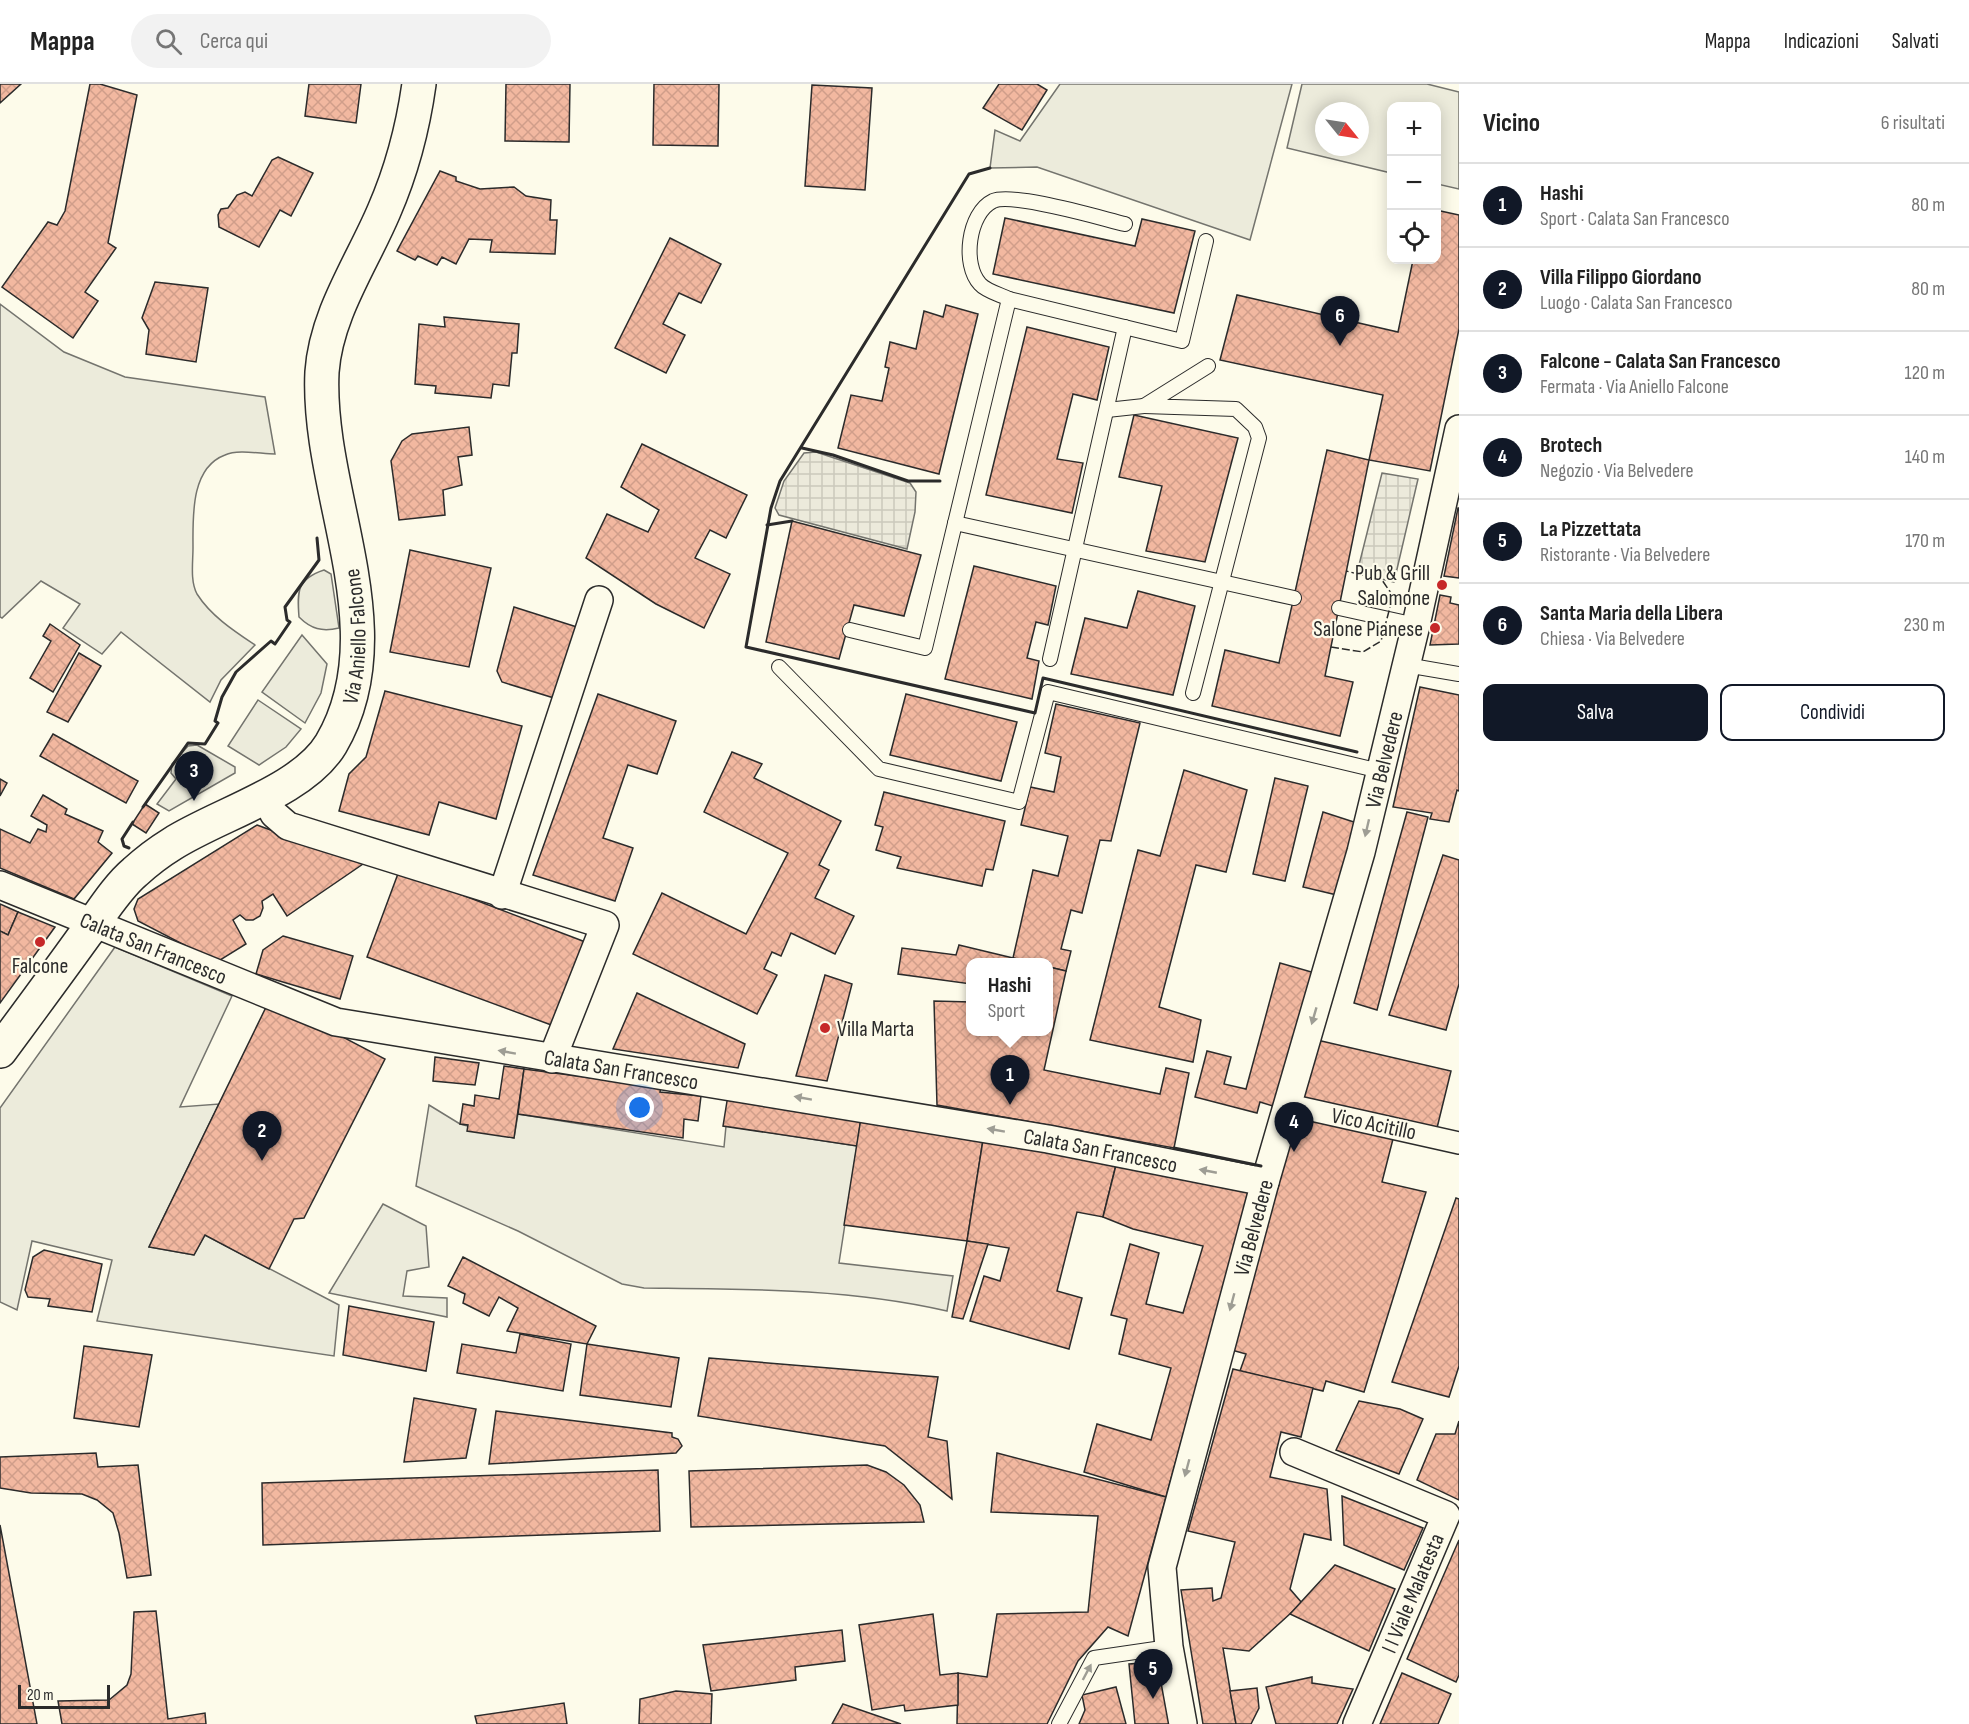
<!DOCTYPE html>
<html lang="it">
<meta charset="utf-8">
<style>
:root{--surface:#fff;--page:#f2f2f2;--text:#222;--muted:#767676;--line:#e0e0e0;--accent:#111827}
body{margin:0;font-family:"Sofia Sans Condensed",sans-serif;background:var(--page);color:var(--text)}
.controls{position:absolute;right:18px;top:18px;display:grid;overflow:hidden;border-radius:12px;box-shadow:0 3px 15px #0003}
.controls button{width:54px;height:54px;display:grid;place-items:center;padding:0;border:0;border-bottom:2px solid var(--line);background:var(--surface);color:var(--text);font:30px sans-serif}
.compass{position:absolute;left:1315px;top:18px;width:54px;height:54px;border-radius:50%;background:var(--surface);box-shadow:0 3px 15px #0003;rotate:120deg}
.scale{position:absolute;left:18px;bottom:15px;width:92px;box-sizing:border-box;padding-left:6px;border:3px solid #2b2b2b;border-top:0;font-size:16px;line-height:21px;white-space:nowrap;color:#2b2b2b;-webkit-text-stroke:4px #fdfbea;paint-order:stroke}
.you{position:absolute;left:640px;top:1024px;width:21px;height:21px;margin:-15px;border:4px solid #fff;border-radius:50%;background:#1a73e8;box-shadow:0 0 0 9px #1a73e833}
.badge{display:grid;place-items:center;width:39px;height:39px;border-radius:50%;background:var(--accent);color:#fff;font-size:20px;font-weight:700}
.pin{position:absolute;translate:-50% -50px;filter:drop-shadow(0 2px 3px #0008)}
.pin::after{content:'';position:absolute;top:32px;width:21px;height:18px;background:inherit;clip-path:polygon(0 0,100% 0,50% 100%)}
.popup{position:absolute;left:966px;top:874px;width:87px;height:78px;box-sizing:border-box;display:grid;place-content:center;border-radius:12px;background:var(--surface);filter:drop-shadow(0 2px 4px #0005);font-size:20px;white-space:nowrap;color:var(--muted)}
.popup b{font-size:22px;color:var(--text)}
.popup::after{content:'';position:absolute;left:50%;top:100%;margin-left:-12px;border:12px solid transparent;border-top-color:var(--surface)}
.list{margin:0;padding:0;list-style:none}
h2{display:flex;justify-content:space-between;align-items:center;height:78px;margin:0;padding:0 24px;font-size:26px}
h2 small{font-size:20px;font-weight:400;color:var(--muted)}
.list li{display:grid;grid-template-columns:39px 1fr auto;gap:18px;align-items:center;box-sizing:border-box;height:84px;padding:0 24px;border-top:2px solid var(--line)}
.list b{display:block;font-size:22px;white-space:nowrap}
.list p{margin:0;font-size:20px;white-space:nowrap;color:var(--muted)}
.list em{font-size:20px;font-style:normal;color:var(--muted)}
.actions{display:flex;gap:12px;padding:18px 24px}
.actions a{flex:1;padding:14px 0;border:2px solid var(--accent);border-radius:12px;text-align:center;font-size:21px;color:var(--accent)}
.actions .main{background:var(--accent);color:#fff}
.icon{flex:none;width:33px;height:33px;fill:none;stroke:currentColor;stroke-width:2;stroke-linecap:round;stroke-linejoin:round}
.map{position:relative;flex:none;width:1459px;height:1640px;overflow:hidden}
header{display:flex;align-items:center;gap:36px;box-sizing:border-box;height:84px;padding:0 30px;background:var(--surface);border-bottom:2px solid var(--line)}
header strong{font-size:28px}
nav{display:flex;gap:33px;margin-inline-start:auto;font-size:21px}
.search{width:420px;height:54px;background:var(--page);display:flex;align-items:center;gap:15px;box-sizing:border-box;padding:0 21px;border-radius:33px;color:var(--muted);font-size:22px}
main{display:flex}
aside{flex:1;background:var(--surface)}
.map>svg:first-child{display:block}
.green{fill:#ecebdb;stroke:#74746e;stroke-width:1.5;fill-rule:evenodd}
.plaza{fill:url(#plaza-grid);stroke:#74746e;stroke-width:1.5}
.building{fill:url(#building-cross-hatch);stroke:#2b2b2b;stroke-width:1.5}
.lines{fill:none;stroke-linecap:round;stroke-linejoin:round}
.service-casing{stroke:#2b2b2b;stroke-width:16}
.pedestrian-casing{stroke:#2b2b2b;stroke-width:24}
.minor-casing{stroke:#2b2b2b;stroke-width:30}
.tertiary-casing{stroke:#2b2b2b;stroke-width:36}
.service{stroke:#fdfbea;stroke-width:14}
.pedestrian{stroke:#fdfbea;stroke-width:21}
.minor{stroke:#fdfbea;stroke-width:27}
.tertiary{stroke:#fdfbea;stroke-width:33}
.fence{stroke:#2b2b2b;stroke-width:1.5;stroke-dasharray:8 3;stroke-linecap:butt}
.wall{stroke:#2b2b2b;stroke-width:3}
.oneway{fill:#9e9d94}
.poi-dot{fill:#c62828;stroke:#fdfbea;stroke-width:2}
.labels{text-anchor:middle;stroke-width:4.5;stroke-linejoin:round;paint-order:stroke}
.poi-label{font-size:22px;fill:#2b2b2b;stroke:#fdfbea;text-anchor:end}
.street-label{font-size:22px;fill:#2b2b2b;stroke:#fdfbea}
</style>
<header>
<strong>Mappa</strong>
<div class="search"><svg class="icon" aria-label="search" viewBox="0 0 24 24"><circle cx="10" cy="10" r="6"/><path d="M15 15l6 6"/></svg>Cerca qui</div>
<nav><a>Mappa</a><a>Indicazioni</a><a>Salvati</a></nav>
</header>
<main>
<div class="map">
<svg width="1459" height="1640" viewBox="0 0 1459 1640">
<defs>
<pattern id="plaza-grid" width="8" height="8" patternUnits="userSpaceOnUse" patternTransform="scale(1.5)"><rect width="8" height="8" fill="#eceadb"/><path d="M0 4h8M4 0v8" fill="none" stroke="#cbc9bc"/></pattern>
<pattern id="building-cross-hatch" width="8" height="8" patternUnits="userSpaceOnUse" patternTransform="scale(1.5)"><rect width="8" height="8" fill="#f2b8a0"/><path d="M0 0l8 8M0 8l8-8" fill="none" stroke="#d09e8a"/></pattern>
</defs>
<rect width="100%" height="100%" fill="#fdfbea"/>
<g class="green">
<path d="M1060,0H1292L1250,156L1037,83L990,84L995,46L1020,57Z"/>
<path d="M1302,0H1427L1459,8V105L1437,100L1436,22H1392L1391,89L1287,64ZM1324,27H1360V63H1324Z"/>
<path d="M0,220L64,268L125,293L265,313L275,370C261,370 238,365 225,371C190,384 193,434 193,464C193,478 190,497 197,510C211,532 234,547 255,561L221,596L210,618L121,548L102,570L63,544L80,520L41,497L2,534L0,533Z"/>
<path d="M324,486L331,490L339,544C322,548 311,545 299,533C297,507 297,495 324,486Z"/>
<path d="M302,551L327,580L321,609L305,639L262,608Z"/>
<path d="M258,616L301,645L286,663L259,681L228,662Z"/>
<path d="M197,661L235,683V689L169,727L157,720L176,695L171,689L172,680L188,662Z"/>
<path d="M115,863L232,912L180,1023L219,1020L149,1163L194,1171L205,1151L339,1221L334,1272L97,1237L112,1176L32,1157L17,1226L0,1218V1024Z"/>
<path d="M429,1021L460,1040L514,1054L518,1030L724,1063L726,1042L857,1062L839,1179L953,1192L947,1227C848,1204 745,1205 644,1204L622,1200L518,1147L416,1102Z"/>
<path d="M383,1120L426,1142L429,1183L407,1187L403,1212L447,1214V1233L329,1209Z"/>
</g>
<g class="plaza">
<path d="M816,368L910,399L916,408L915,428L907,465L779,431L775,424L784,397L804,369Z"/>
<path d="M1382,389L1418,395L1394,498L1357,489Z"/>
</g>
<g class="building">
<path d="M0,0H21L0,19Z"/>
<path d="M90,0H100L137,11L108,159L116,164L85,208L98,217L73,254L2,203L48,138L57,141L65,127Z"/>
<path d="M309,0H361L356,39L305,32Z"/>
<path d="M506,0H570L569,58L505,57Z"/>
<path d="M654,0H719L718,62L653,61Z"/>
<path d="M999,0H1037L1047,6L1022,46L983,24Z"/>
<path d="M812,1L872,4L865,106L805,102Z"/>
<path d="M278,73L313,89L291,132L280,126L259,163L219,143L218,131L221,125L228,124L237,111L245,108L252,112L272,76Z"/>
<path d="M440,87L456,93V97L480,105L514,103L526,112L551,116L550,136H557L555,170L490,168L492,156L469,155L456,180L442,173L437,181L418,172L415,176L397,167Z"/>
<path d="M1436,126L1459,131V245L1430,387L1369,376L1383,311L1220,276L1237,211L1398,248L1413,176H1436Z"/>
<path d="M1005,134L1135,162L1142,135L1195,147L1174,229L993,190Z"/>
<path d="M670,154L721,180L701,219L679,209L663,240L685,251L666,289L615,264Z"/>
<path d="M155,198L208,204L196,278L146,270L149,246L142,234Z"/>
<path d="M946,221L978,230L939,390L838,364L851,311L882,317L889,284L885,283L890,258L916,265L924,227L943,233Z"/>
<path d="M444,233L519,240L517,269H512L509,302L493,300L491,314L435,309L436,302L415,300L419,240L445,243Z"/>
<path d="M1027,243L1109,263L1097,316L1073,310L1057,375L1083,379L1072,429L986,411Z"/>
<path d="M1134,331L1238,354L1205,478L1146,467L1162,402L1119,393Z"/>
<path d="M469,343L472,371L458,373L462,401L443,406L445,431L399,436L391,377L402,357L412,350Z"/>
<path d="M642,360L747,411L726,454L710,446L695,474L730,490L704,544L656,520L586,474L607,430L648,448L659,426L621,403Z"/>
<path d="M1327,366L1369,376L1325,592L1353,598L1340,652L1212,622L1225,566L1279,579Z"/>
<path d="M1458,424H1459V494L1444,492Z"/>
<path d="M792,437L921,471L904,532L854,521L839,575L766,558Z"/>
<path d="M410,466L491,484L469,583L390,568Z"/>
<path d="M974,482L1056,502L1048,541L1036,538L1027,574L1039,577L1032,615L945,595Z"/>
<path d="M1138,507L1195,522L1173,611L1071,590L1085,534L1127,544Z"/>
<path d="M1440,511L1451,513L1450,519L1459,521V560L1430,561Z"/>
<path d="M514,523L580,544L554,614L502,598L497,587Z"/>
<path d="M50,540L80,561L53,608L30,594L51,557L43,552Z"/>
<path d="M79,569L101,582L68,638L47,628Z"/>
<path d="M1420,603L1459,611V707L1457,706L1449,738L1430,735L1432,729L1393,723Z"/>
<path d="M385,607L522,642L496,735L439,718L429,751L339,727L349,690L366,673Z"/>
<path d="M598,610L676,637L657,690L628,681L603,754L633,764L615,817L533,791Z"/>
<path d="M906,610L1017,638L1001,697L890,671Z"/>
<path d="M1056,620L1140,639L1111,757L1100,756L1082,829L1071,826L1061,865L1071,867L1066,887L1049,883V878H1031L1013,874L1033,786L1058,792L1068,752L1021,741L1030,703L1054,708L1061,673L1045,669Z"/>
<path d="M53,650L138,697L126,719L40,672Z"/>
<path d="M732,668L762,680L754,694L841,737L819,781L829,786L815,814L854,832L835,870L791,849L781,872L772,868L764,885L777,891L757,930L633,870L662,809L746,850L788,769L704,728Z"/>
<path d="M1184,686L1247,706L1226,788L1196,781L1159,923L1201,936L1193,978L1090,956L1138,766L1160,772Z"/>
<path d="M1275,694L1308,702L1285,797L1253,790Z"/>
<path d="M0,695L7,699L0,712Z"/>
<path d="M884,708L1005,737L993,786L986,785L982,802L897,784L901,773L876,766L883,743L875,741Z"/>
<path d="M43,711L67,725L65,730L103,747L98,758L112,769L74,815L0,784V745L30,759L38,745L46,748L47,741L31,732Z"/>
<path d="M145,720L159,729L146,749L132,740Z"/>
<path d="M1323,728L1357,739L1337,811L1303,803Z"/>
<path d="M1407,728L1428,733L1377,926L1354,919Z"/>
<path d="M257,741L363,780L287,832L273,810L262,817L263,824L260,832L253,836H246L240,831L233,836L246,860L217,878L138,837L134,825L138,815Z"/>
<path d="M1443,771L1459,776V900L1446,946L1389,931Z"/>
<path d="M399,787L588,859L554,942L367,873Z"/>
<path d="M0,820L18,828L8,851L0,847Z"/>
<path d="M18,828L55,843L0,919V847L8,851Z"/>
<path d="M283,852L353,872L340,915L256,890L263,866Z"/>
<path d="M959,861L1013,874L1031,878H971V900L898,890L902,864L956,871Z"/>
<path d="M1280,879L1315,889L1279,1024L1260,1018L1257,1029L1195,1013L1207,967L1231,973L1224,1000L1246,1005Z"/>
<path d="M1049,883L1066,887L1044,986L1160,1010L1166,984L1189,989L1174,1064L937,1021L934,917L971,918V948H1049Z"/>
<path d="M825,891L852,900L827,997L796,992Z"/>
<path d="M637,909L745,960L738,984L613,965Z"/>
<path d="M270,915L385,975L304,1134L294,1135L269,1185L205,1151L194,1171L149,1163Z"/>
<path d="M1317,956L1451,987L1436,1048L1300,1018Z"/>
<path d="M435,973L479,979L475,1001L433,997Z"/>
<path d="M504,982L524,985L514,1054L467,1047L468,1041L460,1040L463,1020L474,1022L475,1011L499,1015Z"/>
<path d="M524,985L661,1003L660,1008L701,1012L698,1037L684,1035L683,1054L518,1030Z"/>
<path d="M728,1011L861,1034L857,1062L723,1042Z"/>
<path d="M1297,1030L1394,1051L1382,1098L1426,1108L1364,1308L1326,1297L1323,1307L1240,1287L1246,1270L1228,1265Z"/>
<path d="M861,1034L983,1056L967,1157L844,1141Z"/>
<path d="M983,1056L1116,1081L1103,1133L1077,1128L1057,1207L1082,1214L1069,1265L970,1237L984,1192L1000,1197L1009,1164L967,1157Z"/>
<path d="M1116,1081L1250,1108L1166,1413L1084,1388L1097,1340L1151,1356L1171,1284L1119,1270L1127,1235L1111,1231L1130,1160L1159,1169L1146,1220L1183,1229L1203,1162L1133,1145L1103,1133Z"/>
<path d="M1456,1114L1459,1115V1282L1449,1313L1392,1298Z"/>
<path d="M967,1157L988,1160L963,1235L952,1233Z"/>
<path d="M44,1166L102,1180L92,1228L48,1222L50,1215L28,1213L25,1206L33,1173Z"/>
<path d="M463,1173L596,1242L587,1260L507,1247L518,1224L499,1213L489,1232L463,1219L465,1210L448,1202Z"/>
<path d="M349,1222L434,1238L426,1287L343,1271Z"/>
<path d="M520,1250L571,1260L563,1307L457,1289L462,1260L516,1269Z"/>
<path d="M587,1260L679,1274L671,1323L580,1311Z"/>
<path d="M84,1262L152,1271L139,1343L74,1334Z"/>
<path d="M709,1274L938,1293L928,1353L947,1357L952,1415L885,1362L698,1332Z"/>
<path d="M1233,1285L1313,1304L1301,1353L1281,1348L1270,1393L1327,1405L1331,1456L1304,1450L1290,1505L1302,1519L1249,1567L1223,1564L1236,1640H1203L1181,1506L1212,1504L1213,1517L1221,1514L1235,1458L1188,1447Z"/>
<path d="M414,1314L476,1325L466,1374L404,1378Z"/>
<path d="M1359,1317L1400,1325L1423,1335L1399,1390L1336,1366Z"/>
<path d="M496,1327L672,1349V1353L678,1355L682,1362L676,1369L489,1380Z"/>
<path d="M1459,1337V1416L1417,1396L1436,1350H1455Z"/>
<path d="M96,1369L98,1383L138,1381L151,1491L127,1494L119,1449L113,1429L97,1416L82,1410L31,1409L0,1404V1373Z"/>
<path d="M997,1369L1166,1413L1128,1552L1108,1543L1078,1577L1047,1640H957L958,1589L987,1593L997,1530L1088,1528L1098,1432L991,1428Z"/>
<path d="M867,1381L886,1388L904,1401L920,1421L924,1438L691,1443L689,1387Z"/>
<path d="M658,1386L660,1447L263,1461L262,1399Z"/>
<path d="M1342,1412L1423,1444L1404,1486L1344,1461Z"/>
<path d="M0,1441L37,1640H0Z"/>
<path d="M1459,1456V1591L1456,1598L1407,1575Z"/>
<path d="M1335,1481L1395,1505L1369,1567L1290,1530Z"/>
<path d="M156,1527L168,1635L205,1629L206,1640H62L58,1617L109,1616L127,1601L131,1590L134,1528Z"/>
<path d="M933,1530L940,1591L958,1589V1621L905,1627L904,1621L872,1626L859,1541Z"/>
<path d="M842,1546L845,1577L795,1583L796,1596L711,1607L703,1561Z"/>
<path d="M1158,1578L1171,1640H1135L1129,1580Z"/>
<path d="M1402,1589L1451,1610L1438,1640H1380Z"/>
<path d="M1312,1593V1599L1353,1605L1337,1640H1276L1266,1603Z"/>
<path d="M1116,1603L1126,1640H1079L1085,1626L1082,1611Z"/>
<path d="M1257,1604L1259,1624L1251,1640H1236L1230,1607Z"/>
<path d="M676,1607L712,1610L711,1640H639L640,1615Z"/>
<path d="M564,1619L567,1640H477L475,1632Z"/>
<path d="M843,1620L901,1640H832Z"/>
</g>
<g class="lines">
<defs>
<g id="service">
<path d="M1009,215C1001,211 986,207 980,200C962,181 968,129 993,117C1013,108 1100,134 1125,140"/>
<path d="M1107,326L1144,322"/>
<path d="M955,439L1294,514"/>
<path d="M1339,524L1416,541"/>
<path d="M850,546L925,564L1009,215L1182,257L1206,157"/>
<path d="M1050,575L1125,243"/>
<path d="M1406,581L1459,590"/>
<path d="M779,583L879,685L1019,718L1048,608L1380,687"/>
<path d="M1193,609L1259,354L1255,343L1236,325L1144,322L1208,282"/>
<path d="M1059,1640L1094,1574L1169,1563"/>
</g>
<path id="pedestrian" d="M1289,1021L1459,1059"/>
<g id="minor">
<path d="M265,712L274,730L288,742L605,841L552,975"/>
<path id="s1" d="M0,801L336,938L1048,1055L1265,1098"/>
<path d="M502,811L599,516"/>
<path d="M1294,1368L1446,1431L1357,1640"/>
<path id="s2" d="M1183,1640L1169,1563L1162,1483L1265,1098L1361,768L1416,541L1459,345"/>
</g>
<g id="tertiary">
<path id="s3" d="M0,967C28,929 57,890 85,851C100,831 116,804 135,788C146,778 159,768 172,760C217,731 303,707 331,660C398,546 316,410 322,288C326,230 362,179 384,127C401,88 413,43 419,0"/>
</g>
</defs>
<use href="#service" class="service-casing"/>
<use href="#pedestrian" class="pedestrian-casing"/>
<use href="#minor" class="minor-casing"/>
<use href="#tertiary" class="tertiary-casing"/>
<use href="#service" class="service"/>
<use href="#pedestrian" class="pedestrian"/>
<use href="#minor" class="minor"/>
<use href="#tertiary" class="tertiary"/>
<path class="fence" d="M1331,563L1363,568L1381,557L1393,512L1382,496L1346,487"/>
<g class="wall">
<path d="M990,84L969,90L780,397L771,424L746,563L1035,629L1043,594L1357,668"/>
<path d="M802,364L833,371L908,397H940"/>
<path d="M767,441L792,437"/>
<path d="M143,723L188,659L205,660L218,639L215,637L222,613L236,588L271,557L275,560L290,538L287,536L285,523L319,476L317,454"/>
<path d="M129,764L124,762L122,755L133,738"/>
<path d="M1174,1064L1261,1082"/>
</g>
</g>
<defs><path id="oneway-solid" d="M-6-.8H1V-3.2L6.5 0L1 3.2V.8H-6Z" transform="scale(1.5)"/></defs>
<g class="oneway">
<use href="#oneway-solid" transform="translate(1367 744) rotate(103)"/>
<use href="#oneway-solid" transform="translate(1314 932) rotate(106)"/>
<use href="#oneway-solid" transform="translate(507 968) rotate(-170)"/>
<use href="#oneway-solid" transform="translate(803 1014) rotate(-170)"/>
<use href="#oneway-solid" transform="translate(996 1046) rotate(-170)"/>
<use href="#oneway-solid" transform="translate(1208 1087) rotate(-169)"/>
<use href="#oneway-solid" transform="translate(1232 1218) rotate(105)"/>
<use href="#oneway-solid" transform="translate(1187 1384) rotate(105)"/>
<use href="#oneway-solid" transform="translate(1087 1588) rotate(-62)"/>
</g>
<g class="poi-dot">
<circle cx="1442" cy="501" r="6"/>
<circle cx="1435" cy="544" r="6"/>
<circle cx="40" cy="858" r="6"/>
<circle cx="825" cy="944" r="6"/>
</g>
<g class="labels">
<g class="poi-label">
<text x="1430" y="496">Pub &amp; Grill<tspan x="1430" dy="25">Salomone</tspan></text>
<text x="1423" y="552">Salone Pianese</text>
<text x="40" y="889" text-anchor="middle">Falcone</text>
<text x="837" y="952" text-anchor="start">Villa Marta</text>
</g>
<g class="street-label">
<text dy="8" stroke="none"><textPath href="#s3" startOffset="573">Via Aniello Falcone</textPath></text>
<text dy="8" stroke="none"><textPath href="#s2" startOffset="996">Via Belvedere</textPath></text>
<text dy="8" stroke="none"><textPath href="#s1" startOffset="166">Calata San Francesco</textPath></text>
<text dy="8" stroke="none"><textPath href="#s1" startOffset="652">Calata San Francesco</textPath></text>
<text transform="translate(1374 1039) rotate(12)" y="8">Vico Acitillo</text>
<text dy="8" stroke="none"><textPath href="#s1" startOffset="1138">Calata San Francesco</textPath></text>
<text dy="8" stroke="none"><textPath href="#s2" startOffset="510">Via Belvedere</textPath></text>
<text transform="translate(1412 1509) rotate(-67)" y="8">I I Viale Malatesta</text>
</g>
</g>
</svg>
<div class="controls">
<button>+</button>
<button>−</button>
<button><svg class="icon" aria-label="locate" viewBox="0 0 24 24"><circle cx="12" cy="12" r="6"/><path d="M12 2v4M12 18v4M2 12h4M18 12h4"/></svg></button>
</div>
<svg class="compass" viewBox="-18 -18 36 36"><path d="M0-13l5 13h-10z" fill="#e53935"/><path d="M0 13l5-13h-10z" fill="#767676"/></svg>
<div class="scale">20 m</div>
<div class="you"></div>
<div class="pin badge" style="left:1010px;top:1021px">1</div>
<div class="popup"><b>Hashi</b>Sport</div>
<div class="pin badge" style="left:262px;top:1077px">2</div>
<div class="pin badge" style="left:194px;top:717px">3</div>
<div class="pin badge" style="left:1294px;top:1068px">4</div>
<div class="pin badge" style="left:1153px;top:1615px">5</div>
<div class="pin badge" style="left:1340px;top:262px">6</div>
</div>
<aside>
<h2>Vicino<small>6 risultati</small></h2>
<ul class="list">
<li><span class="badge">1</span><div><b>Hashi</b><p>Sport · Calata San Francesco</p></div><em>80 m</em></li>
<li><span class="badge">2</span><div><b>Villa Filippo Giordano</b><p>Luogo · Calata San Francesco</p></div><em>80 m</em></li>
<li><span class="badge">3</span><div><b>Falcone - Calata San Francesco</b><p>Fermata · Via Aniello Falcone</p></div><em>120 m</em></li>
<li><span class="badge">4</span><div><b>Brotech</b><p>Negozio · Via Belvedere</p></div><em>140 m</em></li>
<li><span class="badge">5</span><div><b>La Pizzettata</b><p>Ristorante · Via Belvedere</p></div><em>170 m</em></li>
<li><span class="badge">6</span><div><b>Santa Maria della Libera</b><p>Chiesa · Via Belvedere</p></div><em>230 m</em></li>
</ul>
<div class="actions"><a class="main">Salva</a><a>Condividi</a></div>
</aside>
</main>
